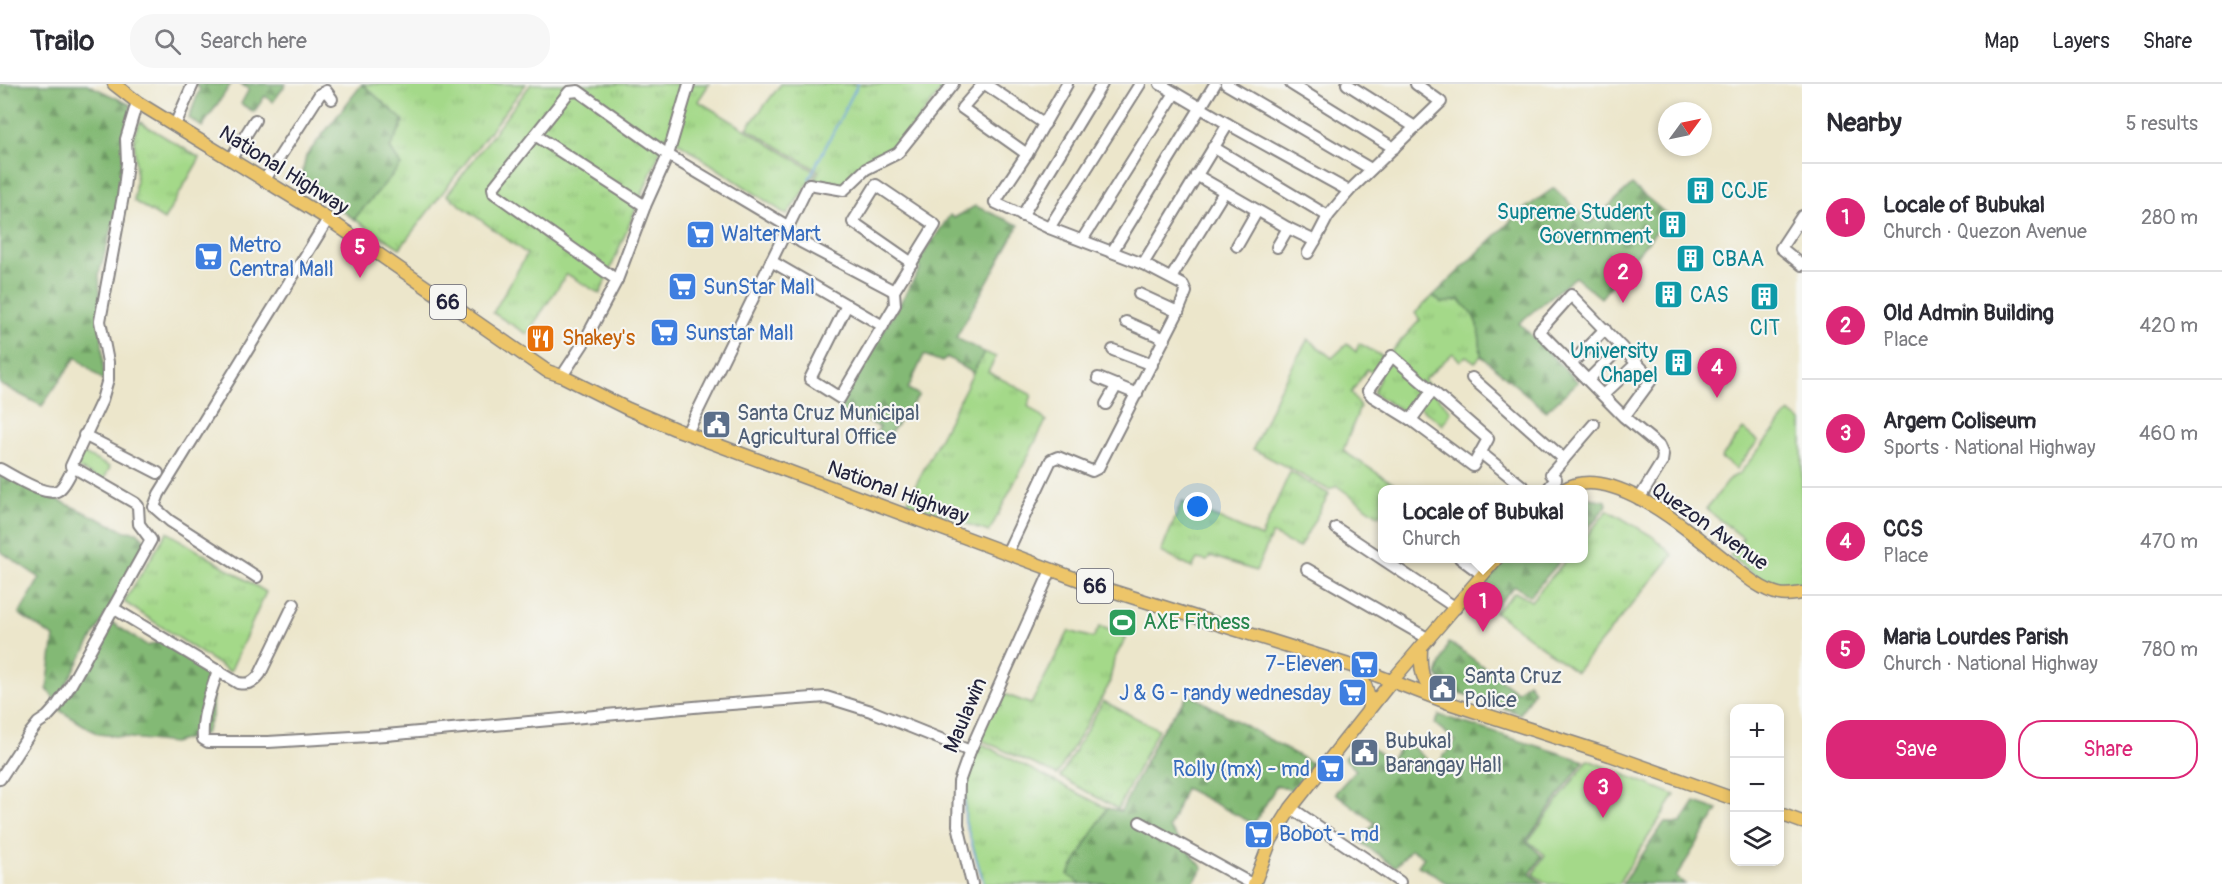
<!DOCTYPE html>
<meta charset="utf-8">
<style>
:root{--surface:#fff;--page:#f7f7f7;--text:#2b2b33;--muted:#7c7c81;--line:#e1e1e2;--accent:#db2777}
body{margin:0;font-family:Pangolin,sans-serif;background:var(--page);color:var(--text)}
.controls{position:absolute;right:18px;bottom:18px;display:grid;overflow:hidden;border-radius:12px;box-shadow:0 3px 9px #0003}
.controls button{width:54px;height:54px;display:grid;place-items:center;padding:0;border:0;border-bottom:2px solid var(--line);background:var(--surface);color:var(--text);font:30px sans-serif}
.compass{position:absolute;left:1658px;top:18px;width:54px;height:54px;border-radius:50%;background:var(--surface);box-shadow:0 3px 9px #0003;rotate:57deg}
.you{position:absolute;left:1198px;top:423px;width:21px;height:21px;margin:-15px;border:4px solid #fff;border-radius:50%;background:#1a73e8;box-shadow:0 0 0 9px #1a73e833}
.badge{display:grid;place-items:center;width:39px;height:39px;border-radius:50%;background:var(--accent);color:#fff;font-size:20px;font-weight:700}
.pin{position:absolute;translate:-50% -50px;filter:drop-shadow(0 2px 3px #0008)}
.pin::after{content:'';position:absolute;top:32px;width:21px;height:18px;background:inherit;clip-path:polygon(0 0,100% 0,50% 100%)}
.popup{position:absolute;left:1378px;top:401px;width:210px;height:78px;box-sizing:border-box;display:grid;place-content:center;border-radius:12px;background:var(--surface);filter:drop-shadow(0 2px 4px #0005);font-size:20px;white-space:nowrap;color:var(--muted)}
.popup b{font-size:22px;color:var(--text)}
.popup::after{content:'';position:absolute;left:50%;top:100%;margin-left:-12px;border:12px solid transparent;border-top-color:var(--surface)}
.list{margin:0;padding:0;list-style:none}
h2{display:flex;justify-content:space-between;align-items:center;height:78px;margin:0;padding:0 24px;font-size:26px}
h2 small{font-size:20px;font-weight:400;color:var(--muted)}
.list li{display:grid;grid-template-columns:39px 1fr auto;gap:18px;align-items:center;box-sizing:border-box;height:108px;padding:0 24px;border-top:2px solid var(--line)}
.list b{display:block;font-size:22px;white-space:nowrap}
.list p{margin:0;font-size:20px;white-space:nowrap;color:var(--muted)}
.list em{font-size:20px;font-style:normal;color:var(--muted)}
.actions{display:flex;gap:12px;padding:18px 24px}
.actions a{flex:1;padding:14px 0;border:2px solid var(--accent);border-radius:24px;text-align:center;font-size:21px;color:var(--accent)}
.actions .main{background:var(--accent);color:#fff}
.icon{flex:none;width:33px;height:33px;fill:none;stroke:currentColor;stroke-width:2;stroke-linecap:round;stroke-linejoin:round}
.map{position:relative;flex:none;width:1802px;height:800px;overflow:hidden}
header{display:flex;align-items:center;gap:36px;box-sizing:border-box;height:84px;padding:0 30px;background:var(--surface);border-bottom:2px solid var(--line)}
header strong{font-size:28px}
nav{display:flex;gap:33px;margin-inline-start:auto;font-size:21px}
.search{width:420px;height:54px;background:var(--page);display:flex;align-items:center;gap:15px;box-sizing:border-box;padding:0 21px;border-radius:24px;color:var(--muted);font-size:22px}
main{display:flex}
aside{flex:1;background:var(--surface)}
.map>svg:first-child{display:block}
.grass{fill:url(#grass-tufts);stroke:#637e62;stroke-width:1.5}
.forest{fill:url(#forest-firs);stroke:#526e58;stroke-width:1.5}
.park{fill:#a4d989;stroke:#637e62;stroke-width:1.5}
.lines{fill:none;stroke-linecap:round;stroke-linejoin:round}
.stream{stroke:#6ba3d9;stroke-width:2}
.minor-casing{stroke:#878483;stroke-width:14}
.major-casing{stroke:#878483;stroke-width:15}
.minor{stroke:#fff;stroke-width:10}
.major{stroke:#edc569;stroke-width:12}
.labels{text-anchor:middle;stroke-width:4.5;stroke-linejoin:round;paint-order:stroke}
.shield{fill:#f6f6f2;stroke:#626272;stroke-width:1.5}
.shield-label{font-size:20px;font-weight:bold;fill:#22223b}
.street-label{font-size:21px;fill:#22223b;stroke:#f6f6f2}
.culture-label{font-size:21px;fill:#0d838f;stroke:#f6f6f2;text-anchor:start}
.shop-label{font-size:21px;fill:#366cbe;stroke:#f6f6f2;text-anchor:start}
.food-label{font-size:21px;fill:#c56008;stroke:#f6f6f2;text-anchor:start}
.service-label{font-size:21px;fill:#4e5e75;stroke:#f6f6f2;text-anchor:start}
.leisure-label{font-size:21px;fill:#27864d;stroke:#f6f6f2;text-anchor:start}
</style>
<header>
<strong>Trailo</strong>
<div class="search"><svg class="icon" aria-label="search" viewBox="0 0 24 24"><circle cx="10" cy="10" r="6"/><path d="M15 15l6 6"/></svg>Search here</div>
<nav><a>Map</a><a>Layers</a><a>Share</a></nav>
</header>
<main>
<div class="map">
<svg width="1802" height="800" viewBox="0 0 1802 800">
<defs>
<pattern id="grass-tufts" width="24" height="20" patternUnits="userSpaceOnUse" patternTransform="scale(1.5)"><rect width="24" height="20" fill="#a4d989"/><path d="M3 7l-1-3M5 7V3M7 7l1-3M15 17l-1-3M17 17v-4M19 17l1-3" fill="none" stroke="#8dba77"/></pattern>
<pattern id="forest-firs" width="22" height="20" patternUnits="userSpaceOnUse" patternTransform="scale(1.5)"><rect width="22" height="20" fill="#83b975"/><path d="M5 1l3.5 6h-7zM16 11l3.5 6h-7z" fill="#6b9661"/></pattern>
</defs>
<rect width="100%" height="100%" fill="#f6f6f2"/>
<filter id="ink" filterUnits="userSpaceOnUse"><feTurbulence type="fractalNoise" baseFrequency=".0167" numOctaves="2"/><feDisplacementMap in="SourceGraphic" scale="12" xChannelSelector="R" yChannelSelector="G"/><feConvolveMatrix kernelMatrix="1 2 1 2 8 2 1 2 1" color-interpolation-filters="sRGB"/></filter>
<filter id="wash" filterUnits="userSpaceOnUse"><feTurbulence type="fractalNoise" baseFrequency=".008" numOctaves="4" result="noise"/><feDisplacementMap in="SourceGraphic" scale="24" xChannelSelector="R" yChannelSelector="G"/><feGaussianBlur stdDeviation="1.35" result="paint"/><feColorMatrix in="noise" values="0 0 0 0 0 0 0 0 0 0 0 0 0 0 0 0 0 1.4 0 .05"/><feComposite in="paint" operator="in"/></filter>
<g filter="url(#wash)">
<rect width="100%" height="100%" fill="#ece6cb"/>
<g class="grass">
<path d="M363,0H526L400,164L354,135L401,81L390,64L404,38Z"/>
<path d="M531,0H709L698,17L816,88L787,131L667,51L600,210L567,190L527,250L493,229L527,170L447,111Z"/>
<path d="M781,0H946L895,66L842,101L814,96L819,87L747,44Z"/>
<path d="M140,38L200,74L164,136L134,117L136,92L134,51Z"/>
<path d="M1433,212L1442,219L1459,216C1479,232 1480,247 1481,272L1475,278L1466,272L1460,277L1453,269L1424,296L1451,328L1443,341L1415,320L1407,330L1373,309L1380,294L1367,285L1351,309L1360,323L1343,367L1402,405L1382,406V428L1379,432L1337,402L1329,406L1253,365L1279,306L1308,255L1332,274L1347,260L1356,268L1359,259L1385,274L1420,236L1415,229Z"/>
<path d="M984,268L996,273L988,288L1032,311L1028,322L1046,337L989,448L907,418Z"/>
<path d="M1290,388L1329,410L1299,464L1272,450L1256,487L1211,472L1207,477L1197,475L1192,484L1161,468L1182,418L1261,453Z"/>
<path d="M1608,426L1652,452L1673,471L1576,588L1495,528L1515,508L1531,517L1567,475L1583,474L1584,455Z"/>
<path d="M167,448L266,508L230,588L124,518Z"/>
<path d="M1100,542L1126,553L1114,576L1109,601L1057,691L977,654L1001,609L1031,620L1069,547L1093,554Z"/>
<path d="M1103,617L1158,645L1118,725L1060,693Z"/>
<path d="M980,659L1107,724L1068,791L1081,800H984L965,737L966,698Z"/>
</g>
<g class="forest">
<path d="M0,0H87L131,21L123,107L99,189L104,297L76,273L42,322L0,300Z"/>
<path d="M194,0H231L202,43L189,34L200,4Z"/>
<path d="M240,0H286L273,18L265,12L254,28L241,20L249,5Z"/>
<path d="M362,0L404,37L390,64L401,81L354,135L300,100L306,72Z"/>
<path d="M1632,101L1669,132L1601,214L1575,193L1519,239L1578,298L1546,327L1481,272C1480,247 1479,232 1459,216L1442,219L1433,212L1520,128L1554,104L1590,139Z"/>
<path d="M975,122L1019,141L956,254L984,268L973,289L947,273L942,278L924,271L908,305L919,311L884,358L874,352L880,343L848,329L843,334L839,323L920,185L917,179L950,131L954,134Z"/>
<path d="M2,390L125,447L137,448L147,458L56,618L47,605L54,553L19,530L40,494L0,467V391Z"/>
<path d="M1584,413L1606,417L1607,421L1584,449Z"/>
<path d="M1507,475V474L1562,475L1530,512L1515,502L1491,526L1474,512Z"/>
<path d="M111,538L148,562L160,557L213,587L212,633L205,650L173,659L98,650L59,626Z"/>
<path d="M1448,559L1457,563L1517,608L1528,598L1534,607L1520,630L1447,604L1437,591Z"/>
<path d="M1189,610L1313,680L1294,707L1277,701L1254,740L1185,704L1169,744L1203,784L1192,800H1176L1169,795L1167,800H1081L1068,791L1107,724L1121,727L1159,650Z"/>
<path d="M1439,631L1584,677L1526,757L1542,772L1530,790L1543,800H1447L1434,790L1418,782L1424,773L1411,765L1395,783L1359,757L1375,739L1335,709L1356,686L1344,674L1361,657L1389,676L1407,658L1435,683L1456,657L1435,640Z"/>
<path d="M1695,718L1718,726L1676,793L1685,800H1622L1664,739H1681Z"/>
</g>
<g class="park">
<path d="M1789,328L1802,338V501C1774,511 1751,488 1730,472L1743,454L1706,425L1731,394L1740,389Z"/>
<path d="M1743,345L1758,357L1736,385L1721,374Z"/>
<path d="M82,369L110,383L103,397L76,383Z"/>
<path d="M1588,676L1675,711L1618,800H1548L1533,790L1545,771L1528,757Z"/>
</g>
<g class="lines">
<g class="stream">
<path d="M809,95L858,0"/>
<path d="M964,710L965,737L984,800"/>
</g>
</g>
</g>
<g filter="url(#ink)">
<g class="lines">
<defs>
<g id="minor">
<path d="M983,0L962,24L1027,70"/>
<path d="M985,0L1045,40"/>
<path d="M1160,0L1228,40L1349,107"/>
<path d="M1226,0L1371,85"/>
<path d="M1291,0L1394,64"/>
<path d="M1347,0L1415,43"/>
<path d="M175,41L193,0"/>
<path d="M535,51L645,122"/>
<path d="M1213,63L1328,132"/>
<path d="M230,76L255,36"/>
<path d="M1196,91L1288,144L1315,157L1328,132L1349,107L1441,18L1416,0"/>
<path d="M264,97L320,10L326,7L332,15"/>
<path d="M1022,132L1102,0"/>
<path d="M1802,132L1781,164L1802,181"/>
<path d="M1049,144L1140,0"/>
<path d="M787,148L801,158L894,207"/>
<path d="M1082,156L1175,9"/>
<path d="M1237,162L1257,127"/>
<path d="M1277,163L1288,144"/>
<path d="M1112,168L1215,0"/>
<path d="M1308,169L1315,157"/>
<path d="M771,177L883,242"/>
<path d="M1143,180L1228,40"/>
<path d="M1171,194L1224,108"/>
<path d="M617,196L494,109L493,104L569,8L578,7L668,71L789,143"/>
<path d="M1139,210L1178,228"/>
<path d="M847,221L810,295L840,314L895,221L894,207L935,141L876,101L853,138L912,179"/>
<path d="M1126,238L1165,255"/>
<path d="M1113,266L1152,281"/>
<path d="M1392,272L1488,355L1473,382L1411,336L1372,312L1368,307Z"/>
<path d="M1571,280L1605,245"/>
<path d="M562,292L583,260L617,196L645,122L668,71L689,0"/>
<path d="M1098,294L1137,310"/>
<path d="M1472,294L1564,375"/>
<path d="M1588,296L1621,263"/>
<path d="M1603,311L1637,279"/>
<path d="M1106,320L1117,301"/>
<path d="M1624,333L1652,295L1571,211L1539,247L1624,333L1659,362L1663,371L1662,378L1639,415"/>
<path d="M1411,336L1432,307"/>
<path d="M687,349L809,100L844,106L866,85L898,69L953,0"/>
<path d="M84,351L158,389"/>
<path d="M1481,369L1527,406"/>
<path d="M0,385C12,391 49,416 60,405C66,400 69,391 73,385"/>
<path d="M1547,406L1556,395L1551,390L1594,340"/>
<path d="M1336,444L1456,524"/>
<path d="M1007,469L1051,376L1058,373L1092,387L1098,384L1178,228L1186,208L1183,201L1143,180L1049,144L996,119L995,118L1027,70L1067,0"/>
<path d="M1460,474L1483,491"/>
<path d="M1307,485L1429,555"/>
<path d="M257,493L170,437L154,423L159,410L328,135"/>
<path d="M113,524L238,599C249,601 254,598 260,590L294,520"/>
<path d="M218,586C211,608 201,632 203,655L208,658H268L386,651L705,622L826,613L871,627L970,667"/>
<path d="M0,695L30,649L38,639L47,633L56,623L70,602L151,456L139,440L138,422L135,419L71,382L102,316L108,295V278L100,237L123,112L127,79L126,55L137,18"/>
<path d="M1291,724L1400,798"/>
<path d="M1140,738L1252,800"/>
<path d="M972,800L958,741L959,698L970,667L1051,486"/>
</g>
<g id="major">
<path d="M114,0L137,18L328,135L547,287L562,292L628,325L675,345L1090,500L1355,583L1446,618L1610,671L1734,715"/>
<path d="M1563,406C1611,376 1692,450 1728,478C1743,490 1760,506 1779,510C1787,512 1794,510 1802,509"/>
<path d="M1421,564C1420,584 1421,600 1438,612"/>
<path d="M1355,583C1365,598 1371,610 1368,628"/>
<path d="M1780,730L1802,738"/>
<path d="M1254,800L1271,756L1291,724L1391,598L1497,474"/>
</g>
</defs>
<use href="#minor" class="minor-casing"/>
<use href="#major" class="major-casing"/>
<use href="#minor" class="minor"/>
<use href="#major" class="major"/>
</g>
</g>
<defs>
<symbol id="building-square" viewBox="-11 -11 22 22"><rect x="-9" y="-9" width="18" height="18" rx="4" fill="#0f9aa8" stroke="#f6f6f2"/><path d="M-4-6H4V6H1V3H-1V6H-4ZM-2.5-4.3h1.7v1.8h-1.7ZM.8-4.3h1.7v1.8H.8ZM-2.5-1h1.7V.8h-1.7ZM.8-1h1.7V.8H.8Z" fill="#fff"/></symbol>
<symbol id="supermarket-square" viewBox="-11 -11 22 22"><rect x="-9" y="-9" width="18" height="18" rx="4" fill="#3f7fe0" stroke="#f6f6f2"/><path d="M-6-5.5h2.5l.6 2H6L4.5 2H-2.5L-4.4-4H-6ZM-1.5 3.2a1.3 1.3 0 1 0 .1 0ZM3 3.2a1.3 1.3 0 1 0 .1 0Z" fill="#fff"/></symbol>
<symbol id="restaurant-square" viewBox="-11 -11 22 22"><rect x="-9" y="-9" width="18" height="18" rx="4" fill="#e8710a" stroke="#f6f6f2"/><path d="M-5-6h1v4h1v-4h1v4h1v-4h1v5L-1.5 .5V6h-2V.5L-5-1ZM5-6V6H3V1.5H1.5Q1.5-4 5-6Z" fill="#fff"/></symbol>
<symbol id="civic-square" viewBox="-11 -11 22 22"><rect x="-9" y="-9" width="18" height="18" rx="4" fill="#5c6f8a" stroke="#f6f6f2"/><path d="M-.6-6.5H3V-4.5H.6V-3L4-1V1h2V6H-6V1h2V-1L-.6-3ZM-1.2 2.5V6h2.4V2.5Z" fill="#fff"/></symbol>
<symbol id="stadium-square" viewBox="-11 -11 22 22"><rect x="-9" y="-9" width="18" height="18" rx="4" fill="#2e9e5b" stroke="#f6f6f2"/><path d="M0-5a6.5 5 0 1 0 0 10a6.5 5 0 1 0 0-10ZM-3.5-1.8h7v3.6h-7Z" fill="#fff"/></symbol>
</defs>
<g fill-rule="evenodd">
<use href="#building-square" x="1684" y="90" width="33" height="33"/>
<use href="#building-square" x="1656" y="124" width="33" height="33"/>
<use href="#supermarket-square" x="684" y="134" width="33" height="33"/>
<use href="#supermarket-square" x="192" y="156" width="33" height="33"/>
<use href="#building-square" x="1674" y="158" width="33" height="33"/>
<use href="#supermarket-square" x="666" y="186" width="33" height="33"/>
<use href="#building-square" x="1652" y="194" width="33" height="33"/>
<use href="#building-square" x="1748" y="196" width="33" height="33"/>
<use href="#supermarket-square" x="648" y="232" width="33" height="33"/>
<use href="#restaurant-square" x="524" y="238" width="33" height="33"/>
<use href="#building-square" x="1662" y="262" width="33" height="33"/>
<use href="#civic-square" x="700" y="324" width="33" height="33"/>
<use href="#stadium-square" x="1106" y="522" width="33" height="33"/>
<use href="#supermarket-square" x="1348" y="564" width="33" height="33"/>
<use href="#civic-square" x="1426" y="588" width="33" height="33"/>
<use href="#supermarket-square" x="1336" y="592" width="33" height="33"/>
<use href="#civic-square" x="1348" y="652" width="33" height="33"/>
<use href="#supermarket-square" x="1314" y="668" width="33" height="33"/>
<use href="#supermarket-square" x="1242" y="734" width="33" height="33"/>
</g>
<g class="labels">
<g class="shield">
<rect x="430" y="201" width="36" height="34" rx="4.5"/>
<rect x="1077" y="485" width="36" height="34" rx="4.5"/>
</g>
<g class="shield-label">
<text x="448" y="225">66</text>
<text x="1095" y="509">66</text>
</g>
<g class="street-label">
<text transform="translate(284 86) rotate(32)" y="7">National Highway</text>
<text transform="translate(898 408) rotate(20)" y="7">National Highway</text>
<text transform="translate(1710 442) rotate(35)" y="7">Quezon Avenue</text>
<text transform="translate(965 631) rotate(-67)" y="7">Maulawin</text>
</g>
<g class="culture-label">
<text x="1721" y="114">CCJE</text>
<text x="1652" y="135" text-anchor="end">Supreme Student<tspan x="1652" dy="24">Government</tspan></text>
<text x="1712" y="182">CBAA</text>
<text x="1690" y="218">CAS</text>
<text x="1765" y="251" text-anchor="middle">CIT</text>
<text x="1658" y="274" text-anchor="end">University<tspan x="1658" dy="24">Chapel</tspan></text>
</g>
<g class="shop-label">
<text x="721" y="157">WalterMart</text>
<text x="229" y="168">Metro<tspan x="229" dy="24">Central Mall</tspan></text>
<text x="703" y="210">SunStar Mall</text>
<text x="685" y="256">Sunstar Mall</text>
<text x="1343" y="587" text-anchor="end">7-Eleven</text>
<text x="1331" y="616" text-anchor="end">J &amp; G - randy wednesday</text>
<text x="1310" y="692" text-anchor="end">Rolly (mx) - md</text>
<text x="1279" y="757">Bobot - md</text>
</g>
<g class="food-label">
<text x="562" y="261">Shakey's</text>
</g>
<g class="service-label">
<text x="737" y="336">Santa Cruz Municipal<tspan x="737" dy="24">Agricultural Office</tspan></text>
<text x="1464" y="599">Santa Cruz<tspan x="1464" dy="24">Police</tspan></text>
<text x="1385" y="664">Bubukal<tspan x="1385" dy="24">Barangay Hall</tspan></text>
</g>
<g class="leisure-label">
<text x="1143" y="545">AXE Fitness</text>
</g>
</g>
</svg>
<div class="controls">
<button>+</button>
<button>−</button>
<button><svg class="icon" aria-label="layers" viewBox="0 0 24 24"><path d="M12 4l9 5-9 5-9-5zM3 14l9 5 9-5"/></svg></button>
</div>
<svg class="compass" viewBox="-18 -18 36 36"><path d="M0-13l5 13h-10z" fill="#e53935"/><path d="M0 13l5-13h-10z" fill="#7c7c81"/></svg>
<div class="you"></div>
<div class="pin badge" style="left:1483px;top:548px">1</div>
<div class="popup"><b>Locale of Bubukal</b>Church</div>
<div class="pin badge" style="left:1623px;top:219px">2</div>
<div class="pin badge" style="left:1603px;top:734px">3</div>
<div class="pin badge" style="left:1717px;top:314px">4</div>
<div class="pin badge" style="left:360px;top:194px">5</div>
</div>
<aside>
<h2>Nearby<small>5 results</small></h2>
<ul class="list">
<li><span class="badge">1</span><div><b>Locale of Bubukal</b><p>Church · Quezon Avenue</p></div><em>280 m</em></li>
<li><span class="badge">2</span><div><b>Old Admin Building</b><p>Place</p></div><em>420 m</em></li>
<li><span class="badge">3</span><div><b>Argem Coliseum</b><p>Sports · National Highway</p></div><em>460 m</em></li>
<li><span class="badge">4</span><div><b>CCS</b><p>Place</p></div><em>470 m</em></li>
<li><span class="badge">5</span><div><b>Maria Lourdes Parish</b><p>Church · National Highway</p></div><em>780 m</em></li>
</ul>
<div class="actions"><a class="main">Save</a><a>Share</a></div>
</aside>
</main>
